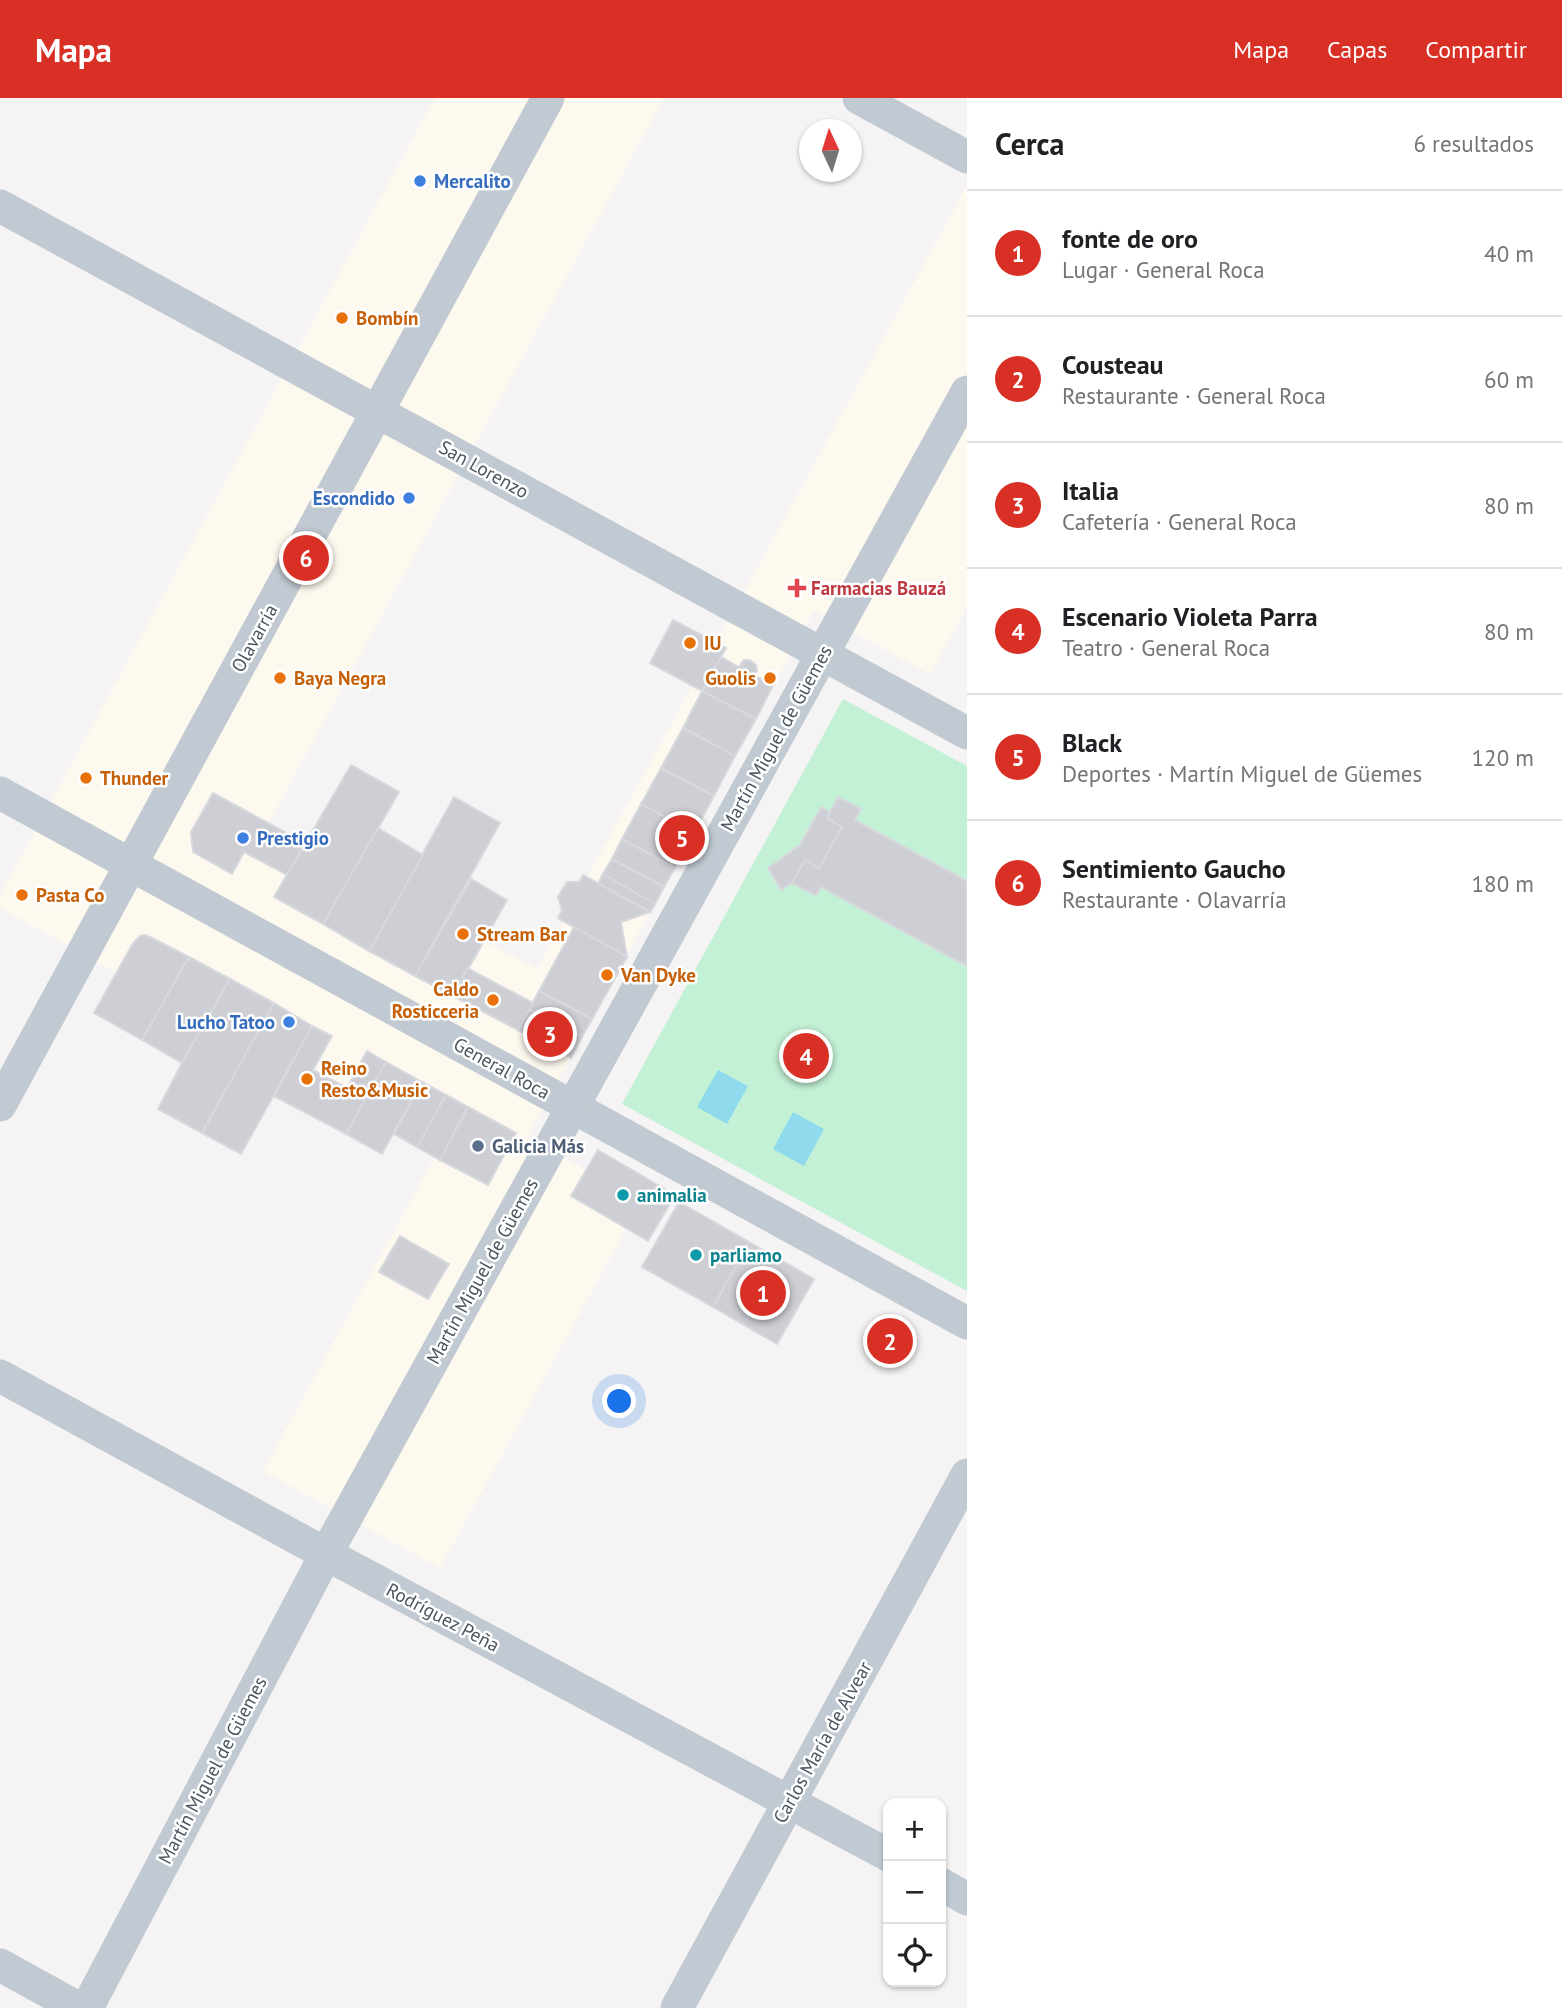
<!DOCTYPE html>
<html lang="es">
<meta charset="utf-8">
<style>
:root{--surface:#fff;--page:#f2f2f2;--text:#202124;--muted:#757577;--line:#e0e0e0;--accent:#d93025}
body{margin:0;font-family:"PT Sans",sans-serif;background:var(--page);color:var(--text)}
.controls{position:absolute;right:21px;bottom:21px;display:grid;overflow:hidden;border-radius:14px;box-shadow:0 2px 5px #0004}
.controls button{width:63px;height:63px;display:grid;place-items:center;padding:0;border:0;border-bottom:2px solid var(--line);background:var(--surface);color:var(--text);font:35px sans-serif}
.compass{position:absolute;left:799px;top:21px;width:63px;height:63px;border-radius:50%;background:var(--surface);box-shadow:0 2px 5px #0004;rotate:356deg}
.you{position:absolute;left:620px;top:1304px;width:24px;height:24px;margin:-18px;border:5px solid #fff;border-radius:50%;background:#1a73e8;box-shadow:0 0 0 10px #1a73e833}
.badge{display:grid;place-items:center;width:46px;height:46px;border-radius:50%;background:var(--accent);color:#fff;font-size:23px;font-weight:700}
.pin{position:absolute;translate:-50% -50%;border:4px solid #fff;box-shadow:0 2px 7px #0006}
.list{margin:0;padding:0;list-style:none}
h2{display:flex;justify-content:space-between;align-items:center;height:91px;margin:0;padding:0 28px;font-size:30px}
h2 small{font-size:23px;font-weight:400;color:var(--muted)}
.list li{display:grid;grid-template-columns:46px 1fr auto;gap:21px;align-items:center;box-sizing:border-box;height:126px;padding:0 28px;border-top:2px solid var(--line)}
.list b{display:block;font-size:26px;white-space:nowrap}
.list p{margin:0;font-size:23px;white-space:nowrap;color:var(--muted)}
.list em{font-size:23px;font-style:normal;color:var(--muted)}
.icon{flex:none;width:38px;height:38px;fill:none;stroke:currentColor;stroke-width:2;stroke-linecap:round;stroke-linejoin:round}
.map{position:relative;flex:none;width:967px;height:1910px;overflow:hidden}
header{display:flex;align-items:center;gap:42px;box-sizing:border-box;height:98px;padding:0 35px;background:var(--accent);color:#fff}
header strong{font-size:33px}
nav{display:flex;gap:38px;margin-inline-start:auto;font-size:24px}
main{display:flex}
aside{flex:1;background:var(--surface)}
.map>svg:first-child{display:block}
.commercial{fill:#fdf9ef}
.green{fill:#c3f1d5}
.water{fill:#90daee}
.building{fill:#cdcfd5;stroke:#d7d9de;stroke-width:2}
.lines{fill:none;stroke-linecap:round;stroke-linejoin:round}
.street{stroke:#c1cad2;stroke-width:33}
.shop-dot{fill:#3f7fe0;stroke:#fff;stroke-width:2.5}
.food-dot{fill:#e8710a;stroke:#fff;stroke-width:2.5}
.health-dot{fill:#e0444e;stroke:#fff;stroke-width:2.5}
.service-dot{fill:#5c6f8a;stroke:#fff;stroke-width:2.5}
.culture-dot{fill:#0f9aa8;stroke:#fff;stroke-width:2.5}
.labels{text-anchor:middle;stroke-width:5;stroke-linejoin:round;paint-order:stroke}
.shop-label{font-size:19px;font-weight:bold;fill:#366cbe;stroke:#fff;text-anchor:start}
.food-label{font-size:19px;font-weight:bold;fill:#c56008;stroke:#fff;text-anchor:start}
.street-label{font-size:19px;fill:#4a5661;stroke:#fff}
.health-label{font-size:19px;font-weight:bold;fill:#be3a42;stroke:#fff;text-anchor:start}
.service-label{font-size:19px;font-weight:bold;fill:#4e5e75;stroke:#fff;text-anchor:start}
.culture-label{font-size:19px;font-weight:bold;fill:#0d838f;stroke:#fff;text-anchor:start}
</style>
<header>
<strong>Mapa</strong>
<nav><a>Mapa</a><a>Capas</a><a>Compartir</a></nav>
</header>
<main>
<div class="map">
<svg width="967" height="1910" viewBox="0 0 967 1910">
<rect width="100%" height="100%" fill="#f5f3f3"/>
<path class="commercial" d="M435,0H664L268,726L537,871L967,88V509L930,576L814,513L527,1040L642,1102L440,1470L263,1373L439,1051L0,810V797Z"/>
<path class="green" d="M843,601L967,668V1193L622,1006Z"/>
<g class="water">
<path d="M718,972L748,988L727,1026L697,1009Z"/>
<path d="M793,1014L824,1031L804,1068L773,1051Z"/>
</g>
<g class="building">
<path d="M673,522L726,550L702,593L650,565Z"/>
<path d="M721,559L739,569L744,562H750L756,567L757,573L754,577L773,587L756,621L702,593Z"/>
<path d="M702,593L756,621L735,658L683,630Z"/>
<path d="M683,630L735,658L714,698L661,670Z"/>
<path d="M351,667L399,694L323,826L274,799Z"/>
<path d="M661,670L714,698L694,735L641,706Z"/>
<path d="M213,695L305,745L287,777L244,754L232,776L193,754L191,734Z"/>
<path d="M454,699L500,725L415,878L369,853Z"/>
<path d="M838,699L861,711L855,722L967,783V868L821,789L816,798L792,785L805,762L819,770L842,729L827,720Z"/>
<path d="M641,706L694,735L675,770L622,741Z"/>
<path d="M821,709L830,714L827,720L842,729L819,770L805,762L792,785L781,792L768,770L800,747Z"/>
<path d="M378,730L423,757L369,853L323,826Z"/>
<path d="M622,741L675,770L664,789L612,761Z"/>
<path d="M612,761L664,789L655,806L603,776Z"/>
<path d="M603,776L655,806L650,814L598,786Z"/>
<path d="M583,777L650,814L621,824L627,859L558,820L562,812L558,799L567,784H579Z"/>
<path d="M471,781L507,802L453,898L415,878Z"/>
<path d="M574,829L627,859L592,921L539,893Z"/>
<path d="M146,837L189,859L142,942L94,915L133,845L140,838Z"/>
<path d="M189,859L230,881L182,965L142,942Z"/>
<path d="M467,870L533,905L518,932L453,898Z"/>
<path d="M230,881L274,905L202,1035L158,1011L182,965Z"/>
<path d="M539,893L592,921L582,939L529,911Z"/>
<path d="M274,905L312,928L241,1056L202,1035Z"/>
<path d="M529,911L582,939L571,960L518,932Z"/>
<path d="M312,928L332,938L313,972L347,990L367,953L386,964L346,1036L274,998Z"/>
<path d="M386,964L422,984L382,1056L346,1036Z"/>
<path d="M422,984L446,997L417,1049L394,1036Z"/>
<path d="M446,997L468,1009L440,1062L417,1049Z"/>
<path d="M468,1009L516,1035L488,1087L440,1062Z"/>
<path d="M598,1052L675,1097L648,1143L571,1098Z"/>
<path d="M679,1104L749,1144L713,1209L642,1169Z"/>
<path d="M400,1138L449,1166L428,1201L379,1174Z"/>
<path d="M749,1144L814,1181L777,1246L713,1209Z"/>
</g>
<g class="lines">
<g class="street">
<path d="M859,0L967,59"/>
<path d="M0,108L967,635"/>
<path d="M0,695L967,1225"/>
<path d="M0,1007L548,0"/>
<path d="M0,1278L326,1456L888,1757"/>
<path d="M941,1786L967,1801"/>
<path d="M0,1867L78,1910"/>
<path d="M87,1910L326,1456L967,294"/>
<path d="M677,1910L967,1377"/>
</g>
</g>
<g class="shop-dot">
<circle cx="420" cy="83" r="7"/>
<circle cx="409" cy="400" r="7"/>
<circle cx="243" cy="740" r="7"/>
<circle cx="289" cy="924" r="7"/>
</g>
<g class="food-dot">
<circle cx="342" cy="220" r="7"/>
<circle cx="690" cy="545" r="7"/>
<circle cx="280" cy="580" r="7"/>
<circle cx="770" cy="580" r="7"/>
<circle cx="86" cy="680" r="7"/>
<circle cx="22" cy="797" r="7"/>
<circle cx="463" cy="836" r="7"/>
<circle cx="607" cy="877" r="7"/>
<circle cx="493" cy="902" r="7"/>
<circle cx="307" cy="981" r="7"/>
</g>
<path class="health-dot" d="M793.5 479.5h7v7h7v7h-7v7h-7v-7h-7v-7h7z"/>
<circle class="service-dot" cx="478" cy="1048" r="7"/>
<g class="culture-dot">
<circle cx="623" cy="1097" r="7"/>
<circle cx="696" cy="1157" r="7"/>
</g>
<g class="labels">
<g class="shop-label">
<text x="434" y="90">Mercalito</text>
<text x="395" y="407" text-anchor="end">Escondido</text>
<text x="257" y="747">Prestigio</text>
<text x="275" y="931" text-anchor="end">Lucho Tatoo</text>
</g>
<g class="food-label">
<text x="356" y="227">Bombín</text>
<text x="704" y="552">IU</text>
<text x="294" y="587">Baya Negra</text>
<text x="756" y="587" text-anchor="end">Guolis</text>
<text x="100" y="687">Thunder</text>
<text x="36" y="804">Pasta Co</text>
<text x="477" y="843">Stream Bar</text>
<text x="621" y="884">Van Dyke</text>
<text x="479" y="898" text-anchor="end">Caldo<tspan x="479" dy="22">Rosticceria</tspan></text>
<text x="321" y="977">Reino<tspan x="321" dy="22">Resto&amp;Music</tspan></text>
</g>
<g class="street-label">
<text transform="translate(484 371) rotate(29)" y="7">San Lorenzo</text>
<text transform="translate(254 540) rotate(-61)" y="7">Olavarría</text>
<text transform="translate(776 640) rotate(-61)" y="7">Martín Miguel de Güemes</text>
<text transform="translate(502 970) rotate(29)" y="7">General Roca</text>
<text transform="translate(482 1173) rotate(-61)" y="7">Martín Miguel de Güemes</text>
<text transform="translate(443 1519) rotate(28)" y="7">Rodríguez Peña</text>
<text transform="translate(822 1644) rotate(-61)" y="7">Carlos María de Alvear</text>
<text transform="translate(212 1672) rotate(-62)" y="7">Martín Miguel de Güemes</text>
</g>
<g class="health-label">
<text x="811" y="497">Farmacias Bauzá</text>
</g>
<g class="service-label">
<text x="492" y="1055">Galicia Más</text>
</g>
<g class="culture-label">
<text x="637" y="1104">animalia</text>
<text x="710" y="1164">parliamo</text>
</g>
</g>
</svg>
<div class="controls">
<button>+</button>
<button>−</button>
<button><svg class="icon" aria-label="locate" viewBox="0 0 24 24"><circle cx="12" cy="12" r="6"/><path d="M12 2v4M12 18v4M2 12h4M18 12h4"/></svg></button>
</div>
<svg class="compass" viewBox="-18 -18 36 36"><path d="M0-13l5 13h-10z" fill="#e53935"/><path d="M0 13l5-13h-10z" fill="#757577"/></svg>
<div class="you"></div>
<div class="pin badge" style="left:763px;top:1195px">1</div>
<div class="pin badge" style="left:890px;top:1243px">2</div>
<div class="pin badge" style="left:550px;top:936px">3</div>
<div class="pin badge" style="left:806px;top:958px">4</div>
<div class="pin badge" style="left:682px;top:740px">5</div>
<div class="pin badge" style="left:306px;top:460px">6</div>
</div>
<aside>
<h2>Cerca<small>6 resultados</small></h2>
<ul class="list">
<li><span class="badge">1</span><div><b>fonte de oro</b><p>Lugar · General Roca</p></div><em>40 m</em></li>
<li><span class="badge">2</span><div><b>Cousteau</b><p>Restaurante · General Roca</p></div><em>60 m</em></li>
<li><span class="badge">3</span><div><b>Italia</b><p>Cafetería · General Roca</p></div><em>80 m</em></li>
<li><span class="badge">4</span><div><b>Escenario Violeta Parra</b><p>Teatro · General Roca</p></div><em>80 m</em></li>
<li><span class="badge">5</span><div><b>Black</b><p>Deportes · Martín Miguel de Güemes</p></div><em>120 m</em></li>
<li><span class="badge">6</span><div><b>Sentimiento Gaucho</b><p>Restaurante · Olavarría</p></div><em>180 m</em></li>
</ul>
</aside>
</main>
